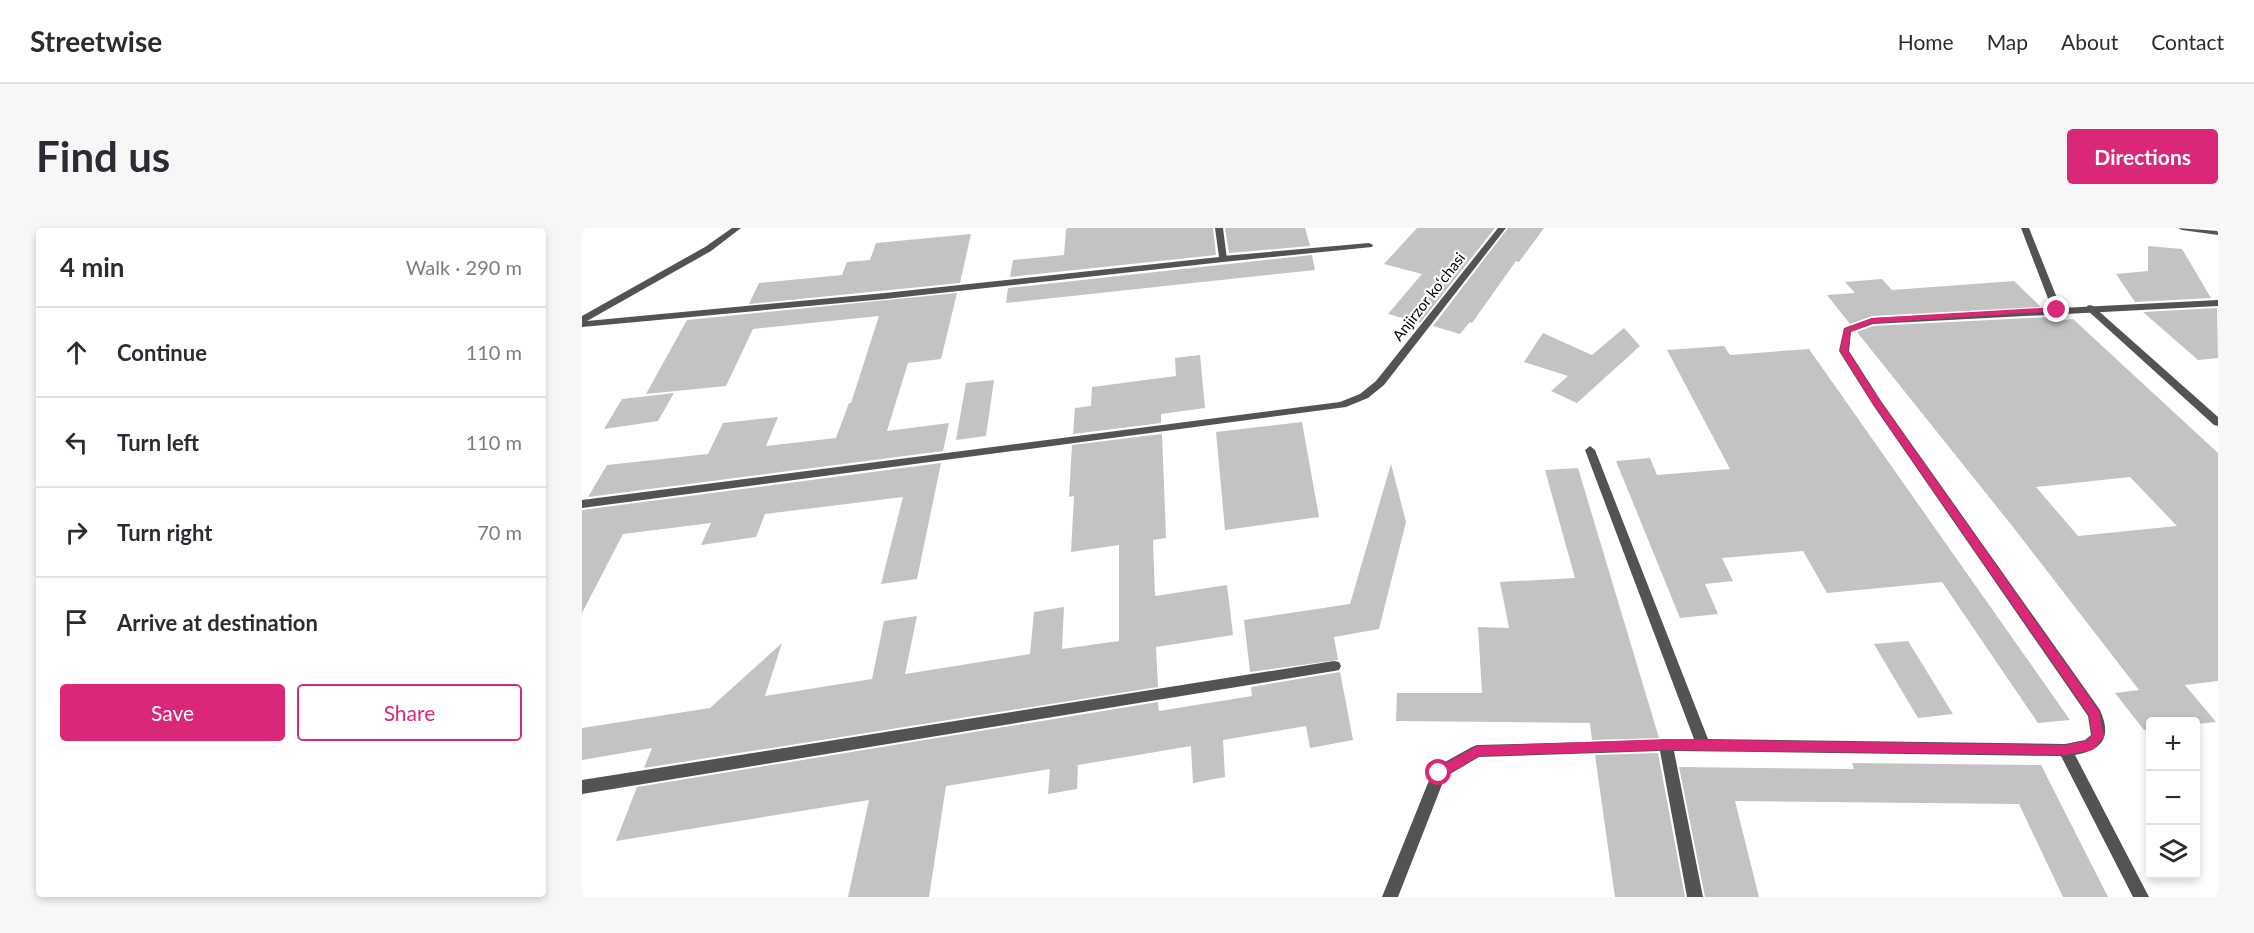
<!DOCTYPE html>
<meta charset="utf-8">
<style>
:root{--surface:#fff;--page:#f7f7f7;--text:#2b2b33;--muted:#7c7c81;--line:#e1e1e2;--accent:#db2777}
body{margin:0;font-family:Lato,sans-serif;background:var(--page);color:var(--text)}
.controls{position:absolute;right:18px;bottom:18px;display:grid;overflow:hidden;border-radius:6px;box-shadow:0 3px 9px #0003}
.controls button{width:54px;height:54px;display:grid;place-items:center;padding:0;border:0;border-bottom:2px solid var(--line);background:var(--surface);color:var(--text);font:30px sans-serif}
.stop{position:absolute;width:18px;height:18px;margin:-14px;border:4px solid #db2777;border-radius:50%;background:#fff}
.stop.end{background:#db2777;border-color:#fff;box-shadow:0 2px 6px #0008}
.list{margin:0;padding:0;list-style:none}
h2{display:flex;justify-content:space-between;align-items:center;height:78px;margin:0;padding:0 24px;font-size:26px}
h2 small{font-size:20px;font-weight:400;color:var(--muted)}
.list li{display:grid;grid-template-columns:39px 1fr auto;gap:18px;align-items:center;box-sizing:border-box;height:90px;padding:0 24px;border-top:2px solid var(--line)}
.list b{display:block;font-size:22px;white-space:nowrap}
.list em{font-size:20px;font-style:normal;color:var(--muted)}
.actions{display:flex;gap:12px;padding:18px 24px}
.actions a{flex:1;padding:14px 0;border:2px solid var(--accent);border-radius:6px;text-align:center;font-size:21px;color:var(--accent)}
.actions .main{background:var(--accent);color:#fff}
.icon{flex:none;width:33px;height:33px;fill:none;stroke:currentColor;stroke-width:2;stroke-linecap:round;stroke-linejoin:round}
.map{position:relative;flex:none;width:1636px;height:669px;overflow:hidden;border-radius:6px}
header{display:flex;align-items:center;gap:36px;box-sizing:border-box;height:84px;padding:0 30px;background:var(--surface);border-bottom:2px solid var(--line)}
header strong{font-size:28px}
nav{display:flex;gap:33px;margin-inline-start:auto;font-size:21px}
.intro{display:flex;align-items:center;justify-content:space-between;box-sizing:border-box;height:144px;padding:0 36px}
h1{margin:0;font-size:42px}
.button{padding:15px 27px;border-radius:6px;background:var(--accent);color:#fff;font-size:21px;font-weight:700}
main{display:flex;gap:36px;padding:0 36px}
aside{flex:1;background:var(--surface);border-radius:6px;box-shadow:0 3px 9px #0003}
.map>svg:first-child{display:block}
.building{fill:#c3c3c3;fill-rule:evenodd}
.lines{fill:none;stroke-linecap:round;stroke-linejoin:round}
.service{fill:#535353;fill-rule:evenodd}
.minor{fill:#535353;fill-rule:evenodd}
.route{fill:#db2777}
.labels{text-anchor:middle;stroke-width:4.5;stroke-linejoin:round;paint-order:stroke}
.far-street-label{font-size:15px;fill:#000;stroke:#fff}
</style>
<header>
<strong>Streetwise</strong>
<nav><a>Home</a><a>Map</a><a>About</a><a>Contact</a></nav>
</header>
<div class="intro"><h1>Find us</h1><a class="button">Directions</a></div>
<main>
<aside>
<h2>4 min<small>Walk · 290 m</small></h2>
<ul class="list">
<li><svg class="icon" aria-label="ahead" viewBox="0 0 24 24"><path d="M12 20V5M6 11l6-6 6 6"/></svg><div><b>Continue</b></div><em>110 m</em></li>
<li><svg class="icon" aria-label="left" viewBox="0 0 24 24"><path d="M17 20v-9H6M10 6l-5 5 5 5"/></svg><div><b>Turn left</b></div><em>110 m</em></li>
<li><svg class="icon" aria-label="right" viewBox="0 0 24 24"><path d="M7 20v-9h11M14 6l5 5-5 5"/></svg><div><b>Turn right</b></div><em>70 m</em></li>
<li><svg class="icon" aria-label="arrive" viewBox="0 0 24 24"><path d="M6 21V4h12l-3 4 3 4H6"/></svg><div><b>Arrive at destination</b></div></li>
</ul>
<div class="actions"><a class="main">Save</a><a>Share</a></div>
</aside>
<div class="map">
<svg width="1636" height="669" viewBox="0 0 1636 669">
<rect width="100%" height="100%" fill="#fff"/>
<g class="building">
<path d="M486,0H631L634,27L428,49L431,32L482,27L484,1Z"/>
<path d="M643,0H723L728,18L647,25Z"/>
<path d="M835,0H913L838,95L806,86L840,46L802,36Z"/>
<path d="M926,0H962L937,34L934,33L890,95L888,94L878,106L851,98Z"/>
<path d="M389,6L378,55L167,76L177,55L260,47L265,34L288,32L294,15Z"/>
<path d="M1566,18L1600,21L1629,70L1553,74L1534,46L1566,43Z"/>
<path d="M730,27L733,42L424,75L426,60Z"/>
<path d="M1300,51L1310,62L1432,53L1459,79L1290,88L1268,96L1245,67L1273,65L1263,54Z"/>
<path d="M375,65L359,131L326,135L305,203L367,195L361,223L6,269L25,237L126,226L141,195L196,189L184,218L254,210L267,175H269L297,88L171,101L144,158L64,166L105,92Z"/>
<path d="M1635,80L1636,130L1616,132L1561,84Z"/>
<path d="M1469,89L1473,93L1491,91L1636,225V453L1603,457L1634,494L1614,496V494H1569V501L1562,502L1533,465L1557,462L1431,299L1275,104L1291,98ZM1548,249L1595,298L1496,308L1454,259Z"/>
<path d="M1042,100L1058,118L995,175L969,163L986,148L942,134L961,105L1010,127Z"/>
<path d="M1142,118L1148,127L1227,121L1488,492L1456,495L1360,354L1245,365L1221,323L1140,330L1151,353L1123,356L1136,386L1098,390L1034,233L1068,230L1075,247L1148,241L1085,122Z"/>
<path d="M618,127L623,180L579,186V195L491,206L493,180L509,178L510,159L594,148L593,130Z"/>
<path d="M412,152L404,208L374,212L384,155Z"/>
<path d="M92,165L76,193L22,201L40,171Z"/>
<path d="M720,194L737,289L643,302L634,204Z"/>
<path d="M580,206L584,310L571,312L573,368L645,357L651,407L574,419L576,459L62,540L70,520L0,532V500L128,480L200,415L183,468L290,451L302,393L335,388L323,446L448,426L452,384L482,379L480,421L537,413V317L489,324L492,268L487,269L490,217Z"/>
<path d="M359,235L335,351L299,356L321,269L183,286L174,309L119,317L129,295L41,306L0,385V282Z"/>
<path d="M809,236L824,294L797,401L752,409L756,432L668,444L662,392L768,376Z"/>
<path d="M996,240L1077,510L1010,512L1008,495L814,493L815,465H900L896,399L927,400L918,354L993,350L963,242Z"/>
<path d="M1326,413L1371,486L1336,490L1292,416Z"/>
<path d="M758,444L771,512L728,520L724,498L641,512L643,549L611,555L609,518L496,537L495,561L466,566L468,541L364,558L347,669H266L287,572L34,613L55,559L576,474L577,483L670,468L669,459Z"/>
<path d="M1076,525L1103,669H1033L1013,527Z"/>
<path d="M1270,535L1459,537L1526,669H1481L1437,576L1153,573L1177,669H1123L1097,539L1272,541Z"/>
</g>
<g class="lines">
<g class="service">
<path d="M1596,0L1636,3V7L1600,2Z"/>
<path d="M787,15L791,17L790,19L641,34L637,31L641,28Z"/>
<path d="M1508,77L1511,78L1636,189V198L1632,197L1505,82V78Z"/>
</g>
<g class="minor">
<path d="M150,0H159L129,23L5,93L303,65L637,29L633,0H641L645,31L641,34L303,71L0,99V88L123,19Z"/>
<path d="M916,0H924L802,157L786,170L764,179L0,280V272L758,174L778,166L794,153Z"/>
<path d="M1439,0H1447L1479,80L1636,72V78L1291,96L1269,104L1267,123L1299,173L1518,482C1530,509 1521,522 1493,527L1567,669H1551L1479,528L1092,523L1121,669H1105L1078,523L897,529L863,549L816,669H800L852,540L890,519L895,517L1112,511L1003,222L1008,218L1013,222L1126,511L1483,516L1503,512L1509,507L1506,488L1291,177L1257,123L1262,100L1290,90L1470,81Z"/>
<path d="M752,433L757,434L759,438L757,442L752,443L0,566V552Z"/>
</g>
</g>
<path class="route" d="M1475,79L1477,83L1291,95L1268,104L1266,123L1298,173L1517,483L1522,509L1511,522L1483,527L1084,522L897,528L861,549H853V541L895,518L1084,511L1483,517L1504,513L1510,507L1507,487L1292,177L1258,123L1262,101L1290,90Z"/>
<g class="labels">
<g class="far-street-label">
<text transform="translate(847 69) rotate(-52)" y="5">Anjirzor koʻchasi</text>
</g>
</g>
</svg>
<div class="controls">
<button>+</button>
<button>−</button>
<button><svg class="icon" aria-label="layers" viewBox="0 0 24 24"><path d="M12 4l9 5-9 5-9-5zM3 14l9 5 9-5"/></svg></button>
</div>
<div class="stop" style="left:857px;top:545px"></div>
<div class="stop end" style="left:1475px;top:82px"></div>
</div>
</main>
